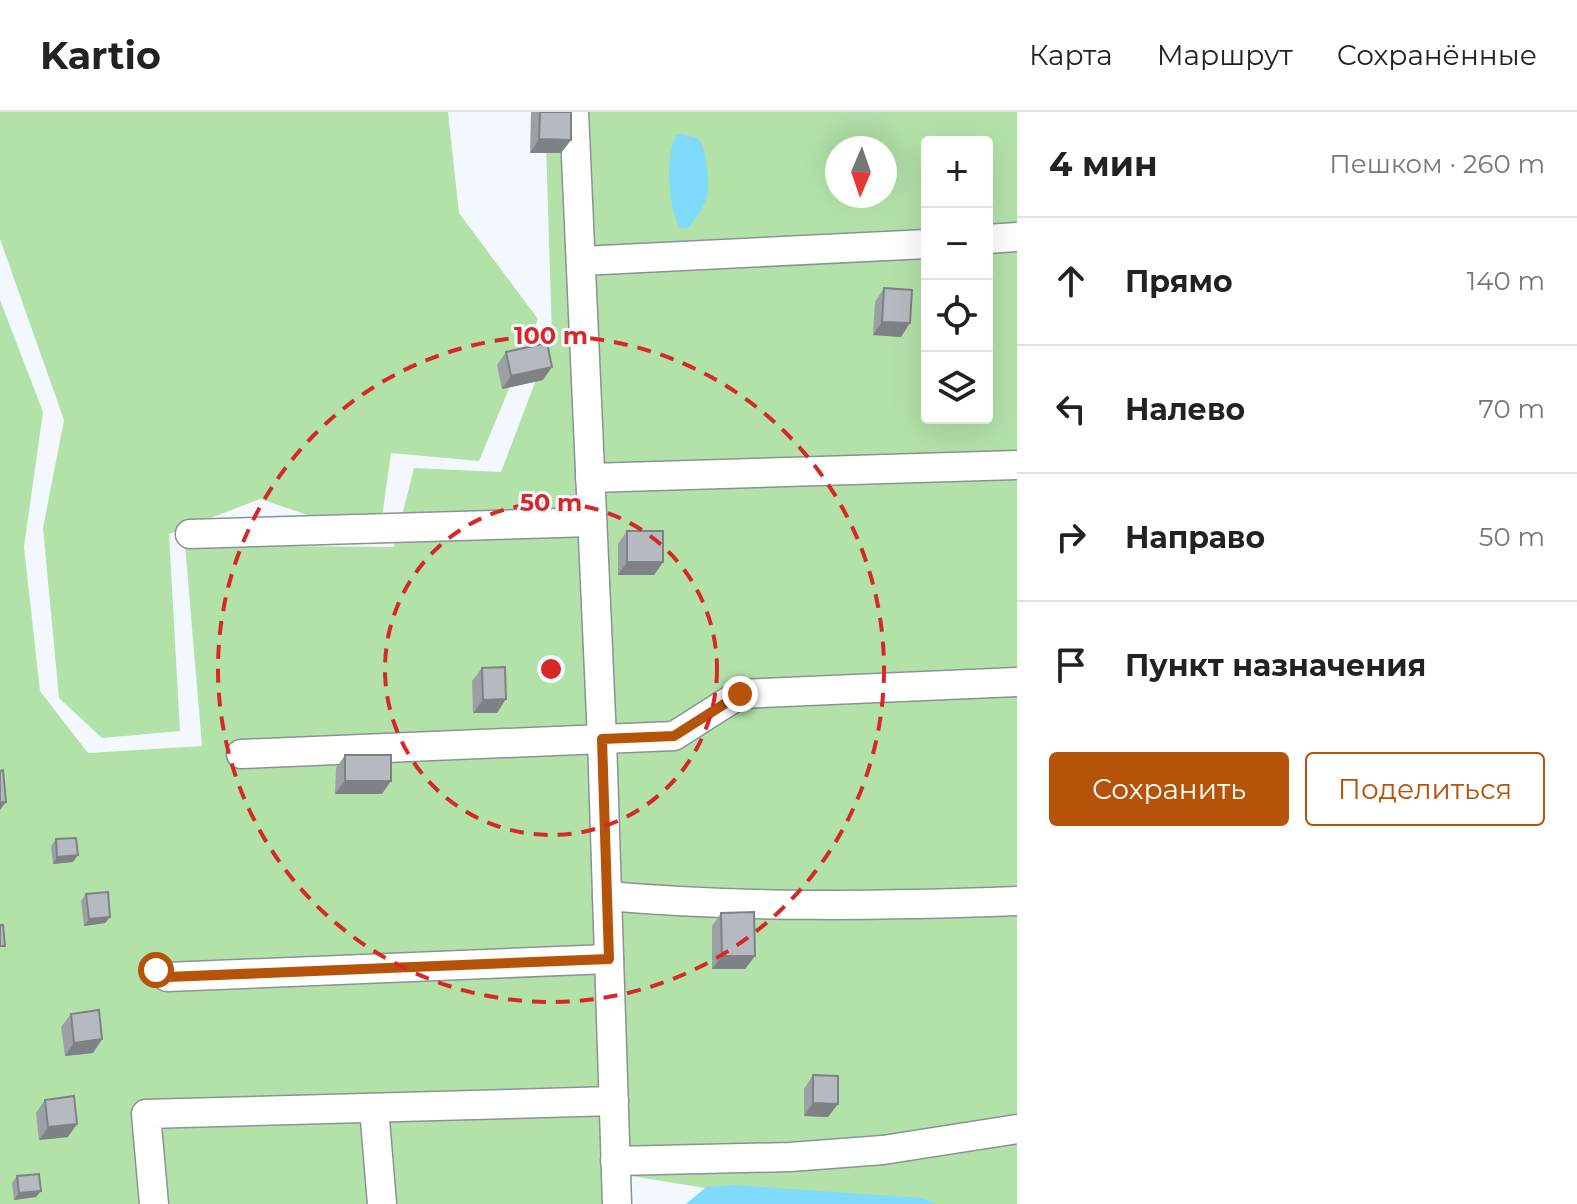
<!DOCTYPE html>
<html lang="ru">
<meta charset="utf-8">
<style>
:root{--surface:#fff;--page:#f6f6f6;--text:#222;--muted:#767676;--line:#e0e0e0;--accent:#b45309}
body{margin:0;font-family:Montserrat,sans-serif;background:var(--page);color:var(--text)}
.controls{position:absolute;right:24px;top:24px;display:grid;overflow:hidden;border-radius:8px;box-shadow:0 8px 32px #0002}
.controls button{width:72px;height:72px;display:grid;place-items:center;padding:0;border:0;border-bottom:2px solid var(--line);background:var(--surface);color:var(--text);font:40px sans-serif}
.compass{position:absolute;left:825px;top:24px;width:72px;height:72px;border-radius:50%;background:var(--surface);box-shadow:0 8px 32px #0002;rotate:182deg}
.stop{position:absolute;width:24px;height:24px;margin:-18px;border:6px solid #b45309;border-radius:50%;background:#fff}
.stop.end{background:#b45309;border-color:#fff;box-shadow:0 2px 8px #0008}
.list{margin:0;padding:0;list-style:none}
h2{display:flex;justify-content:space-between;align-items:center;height:104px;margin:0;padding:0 32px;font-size:34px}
h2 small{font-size:26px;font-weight:400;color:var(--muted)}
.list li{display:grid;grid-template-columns:52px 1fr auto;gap:24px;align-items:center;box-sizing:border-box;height:128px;padding:0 32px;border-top:2px solid var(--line)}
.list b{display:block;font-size:30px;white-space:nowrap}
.list em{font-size:26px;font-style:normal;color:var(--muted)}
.actions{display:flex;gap:16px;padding:24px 32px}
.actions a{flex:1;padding:18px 0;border:2px solid var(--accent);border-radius:8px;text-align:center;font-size:28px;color:var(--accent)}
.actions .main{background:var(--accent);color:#fff}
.icon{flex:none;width:44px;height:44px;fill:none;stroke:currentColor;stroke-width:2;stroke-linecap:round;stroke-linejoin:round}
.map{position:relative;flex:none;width:1017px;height:1092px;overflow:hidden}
header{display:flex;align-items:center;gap:48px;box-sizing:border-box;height:112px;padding:0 40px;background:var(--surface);border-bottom:2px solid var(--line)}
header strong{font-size:38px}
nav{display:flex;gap:44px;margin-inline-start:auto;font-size:28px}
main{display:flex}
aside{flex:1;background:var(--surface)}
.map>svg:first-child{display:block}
.green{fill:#b3e2a9;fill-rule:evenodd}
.water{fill:#7fdafb}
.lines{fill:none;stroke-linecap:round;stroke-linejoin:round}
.minor-casing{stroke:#8c9198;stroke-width:31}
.minor{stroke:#fff;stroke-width:28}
.wall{fill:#9ba0a5}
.shaded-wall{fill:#7e8286}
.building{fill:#b4bac0;stroke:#7e8286;stroke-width:2}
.route{stroke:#b45309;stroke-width:10}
.ring{fill:none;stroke:#d62828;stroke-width:4;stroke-dasharray:14 10}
.centre{fill:#d62828;stroke:#f3f8fe;stroke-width:4}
.ring-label{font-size:24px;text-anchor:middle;font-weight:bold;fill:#d62828;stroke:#f3f8fe;stroke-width:6;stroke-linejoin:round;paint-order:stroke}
</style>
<header>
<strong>Kartio</strong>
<nav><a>Карта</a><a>Маршрут</a><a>Сохранённые</a></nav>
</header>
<main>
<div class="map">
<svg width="1017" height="1092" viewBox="0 0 1017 1092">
<rect width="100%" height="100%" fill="#f3f8fe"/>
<g class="green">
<path d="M0,0H448L459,101L538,207L479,349L391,341L379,427L260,387L169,422L180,619L102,626L59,586L43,416L64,308L0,127Z"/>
<path d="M545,0H1017V1092H805L631,1064L630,1092H0V188L43,300L24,435L40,579L88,641L202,634L185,433L394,435L414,356L501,360L552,226ZM927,30H987V306H927ZM837,36H885V84H837Z"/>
</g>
<g class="water">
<path d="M681,22L698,26C706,37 705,45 707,57C711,85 705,96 687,117L680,116C668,94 665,46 676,23Z"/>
<path d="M735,1073L922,1086L937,1092H686L706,1075Z"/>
</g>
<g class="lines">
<defs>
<g id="minor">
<path d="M574,0L602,627L617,1092"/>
<path d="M987,127L1017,125"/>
<path d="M581,149L927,132"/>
<path d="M590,366L1017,353"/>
<path d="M190,422L592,410"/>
<path d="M241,642L674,624L740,582L1017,570"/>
<path d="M607,784C744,796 880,794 1017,789"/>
<path d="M156,858L167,865L609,847"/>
<path d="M374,996L382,1092"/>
<path d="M615,1049L790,1045L883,1038L1017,1017"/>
<path d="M154,1092L146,1002L614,989"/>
</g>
</defs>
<use href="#minor" class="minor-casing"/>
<use href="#minor" class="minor"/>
</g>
<g class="wall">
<path d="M531,0H571V28L561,41H530Z"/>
<path d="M884,176L901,225L873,223L875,190Z"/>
<path d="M506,240L543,268L502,277L497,253Z"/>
<path d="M627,419L663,450L654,463H618V432Z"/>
<path d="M482,556L497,601H473L472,569Z"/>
<path d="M345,643L382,682H335L336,656Z"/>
<path d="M56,727L78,743L73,750L53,752L51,734Z"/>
<path d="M86,782L110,805L105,811L84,814L81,789Z"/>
<path d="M721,801L755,844L745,857H712V814Z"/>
<path d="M71,902L102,927L93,941L65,944L61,915Z"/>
<path d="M813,963L828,1005L804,1004V977Z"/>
<path d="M45,988L68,1025L39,1028L36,1001Z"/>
<path d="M17,1064L41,1079L36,1085L14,1088L12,1071Z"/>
</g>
<g class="shaded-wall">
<path d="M539,27L571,28L561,41H530Z"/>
<path d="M882,210L910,211L901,225L873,223Z"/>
<path d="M552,255L543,268L502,277L511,264Z"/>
<path d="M627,450H663L654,463H618Z"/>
<path d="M506,587L497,601H473L483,588Z"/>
<path d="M345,669H391L382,682H335Z"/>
<path d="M0,690H6L0,698Z"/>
<path d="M78,743L73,750L53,752L57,745Z"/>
<path d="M110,805L105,811L84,814L89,807Z"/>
<path d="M722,844H755L745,857H712Z"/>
<path d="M102,927L93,941L65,944L74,931Z"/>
<path d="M813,991L838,992L828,1005L804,1004Z"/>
<path d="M77,1012L68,1025L39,1028L48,1015Z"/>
<path d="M41,1079L36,1085L14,1088L19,1081Z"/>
</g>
<g class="building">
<path d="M540,0H571V28L539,27Z"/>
<path d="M884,176L912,178L910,211L882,210Z"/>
<path d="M547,231L552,255L511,264L506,240Z"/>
<rect x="627" y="419" width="36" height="31"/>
<path d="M505,555L506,587L483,588L482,556Z"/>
<rect x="345" y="643" width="46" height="26"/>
<path d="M3,658L6,690H0V659Z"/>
<path d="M76,726L78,743L57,745L56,727Z"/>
<path d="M108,780L110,805L89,807L86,782Z"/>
<path d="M754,800L755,844H722L721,801Z"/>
<path d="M0,813H3L5,834H0Z"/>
<path d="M99,898L102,927L74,931L71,902Z"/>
<path d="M813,963L838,964V992L813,991Z"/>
<path d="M74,984L77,1012L48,1015L45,988Z"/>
<path d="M39,1062L41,1079L19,1081L17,1064Z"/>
</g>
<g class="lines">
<path class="route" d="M156,858L167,865L609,847L602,627L674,624L740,582"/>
</g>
<g class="ring">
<circle cx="551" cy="557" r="166"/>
<circle cx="551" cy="557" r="333"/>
</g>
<circle cx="551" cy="557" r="12" class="centre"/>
<g class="ring-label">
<text x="551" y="232">100 m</text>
<text x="551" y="399">50 m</text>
</g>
</svg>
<div class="controls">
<button>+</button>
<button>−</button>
<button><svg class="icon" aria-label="locate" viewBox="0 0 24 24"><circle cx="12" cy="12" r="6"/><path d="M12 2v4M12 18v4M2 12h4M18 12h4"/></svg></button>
<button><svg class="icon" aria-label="layers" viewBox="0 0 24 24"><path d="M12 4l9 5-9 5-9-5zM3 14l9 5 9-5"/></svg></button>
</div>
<svg class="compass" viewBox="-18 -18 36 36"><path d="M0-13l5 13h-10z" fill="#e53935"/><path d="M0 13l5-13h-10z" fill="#767676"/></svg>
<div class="stop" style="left:156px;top:858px"></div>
<div class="stop end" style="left:740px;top:582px"></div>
</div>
<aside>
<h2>4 мин<small>Пешком · 260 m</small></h2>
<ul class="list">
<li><svg class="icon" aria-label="ahead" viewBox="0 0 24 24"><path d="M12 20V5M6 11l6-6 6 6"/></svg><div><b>Прямо</b></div><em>140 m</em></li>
<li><svg class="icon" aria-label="left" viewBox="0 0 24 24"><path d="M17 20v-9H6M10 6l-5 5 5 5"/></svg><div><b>Налево</b></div><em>70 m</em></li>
<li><svg class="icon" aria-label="right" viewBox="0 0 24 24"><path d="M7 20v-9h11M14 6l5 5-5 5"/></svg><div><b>Направо</b></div><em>50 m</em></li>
<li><svg class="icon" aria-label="arrive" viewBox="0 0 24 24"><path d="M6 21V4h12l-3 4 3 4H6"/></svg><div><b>Пункт назначения</b></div></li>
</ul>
<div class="actions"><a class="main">Сохранить</a><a>Поделиться</a></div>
</aside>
</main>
